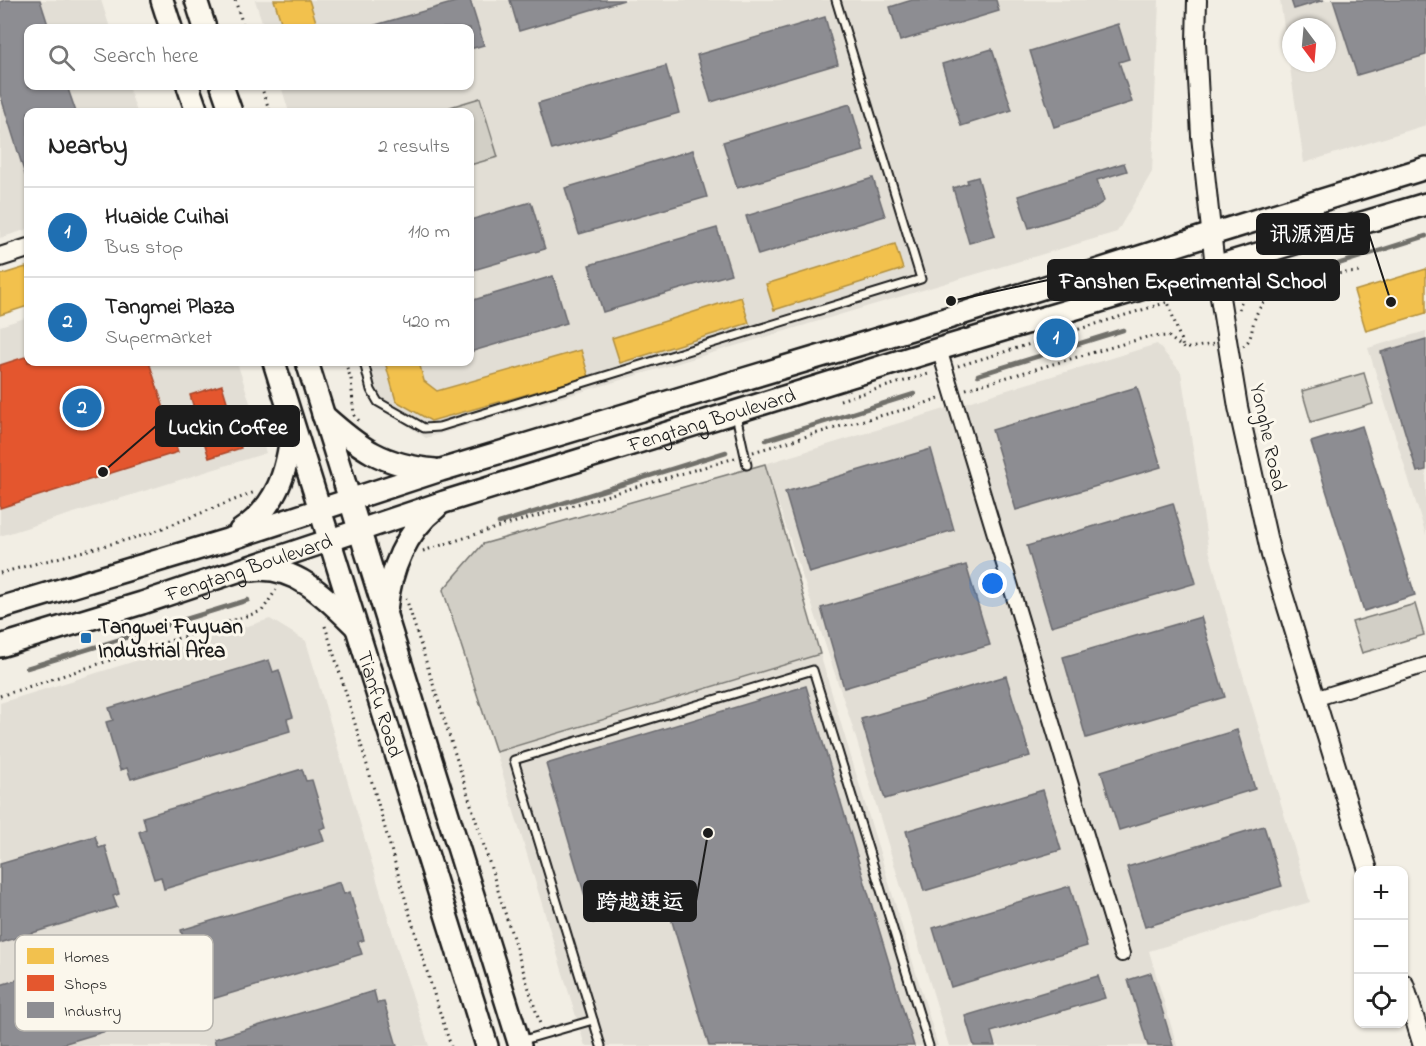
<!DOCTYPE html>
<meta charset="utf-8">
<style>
:root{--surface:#fff;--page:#f6f6f6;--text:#222;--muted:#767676;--line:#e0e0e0;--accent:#1f6fb2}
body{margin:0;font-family:"Indie Flower","LXGW WenKai TC",sans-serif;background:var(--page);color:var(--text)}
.controls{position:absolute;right:18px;bottom:18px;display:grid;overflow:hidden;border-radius:12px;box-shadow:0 2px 4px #0004}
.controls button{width:54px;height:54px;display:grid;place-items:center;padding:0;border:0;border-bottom:2px solid var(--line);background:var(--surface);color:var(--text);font:30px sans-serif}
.compass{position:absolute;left:1282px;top:18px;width:54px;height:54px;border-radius:50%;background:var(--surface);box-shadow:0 2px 4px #0004;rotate:164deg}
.you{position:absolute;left:993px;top:584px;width:21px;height:21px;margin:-15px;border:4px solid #fff;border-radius:50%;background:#1a73e8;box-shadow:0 0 0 9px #1a73e833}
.badge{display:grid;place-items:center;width:39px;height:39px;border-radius:50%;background:var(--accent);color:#fff;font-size:20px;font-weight:700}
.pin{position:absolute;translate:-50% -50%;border:3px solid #fff;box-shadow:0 2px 6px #0006}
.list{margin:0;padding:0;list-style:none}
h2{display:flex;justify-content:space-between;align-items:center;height:78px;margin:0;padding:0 24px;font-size:26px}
h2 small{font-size:20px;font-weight:400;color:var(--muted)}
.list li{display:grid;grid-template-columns:39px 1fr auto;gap:18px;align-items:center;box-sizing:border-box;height:90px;padding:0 24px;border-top:2px solid var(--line)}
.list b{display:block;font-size:22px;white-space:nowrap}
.list p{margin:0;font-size:20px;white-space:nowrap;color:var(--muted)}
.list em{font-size:20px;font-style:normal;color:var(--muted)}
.icon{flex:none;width:33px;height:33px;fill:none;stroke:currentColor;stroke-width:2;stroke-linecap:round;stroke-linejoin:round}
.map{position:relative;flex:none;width:1426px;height:1046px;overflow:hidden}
.search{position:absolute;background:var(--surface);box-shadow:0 2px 4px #0004;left:24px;top:24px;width:450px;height:66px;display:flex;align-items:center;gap:15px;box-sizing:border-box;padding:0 21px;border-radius:12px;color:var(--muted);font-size:22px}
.panel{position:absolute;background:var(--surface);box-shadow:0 2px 4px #0004;left:24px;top:108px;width:450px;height:258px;border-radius:12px}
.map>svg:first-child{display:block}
.built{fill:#e2ded5;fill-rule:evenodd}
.green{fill:#d2cfc6;stroke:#777671;stroke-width:1.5}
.homes{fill:#f2c14e;stroke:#b2903f;stroke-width:1.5}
.shops{fill:#e4572e;stroke:#a84529;stroke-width:1.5}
.industry{fill:#8d8d92;stroke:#6b6b6f;stroke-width:1.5}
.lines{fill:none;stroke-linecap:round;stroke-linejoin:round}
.stream{stroke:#716f6b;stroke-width:4.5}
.lane-casing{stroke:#1c1c1c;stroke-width:11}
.street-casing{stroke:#1c1c1c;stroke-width:18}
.secondary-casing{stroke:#1c1c1c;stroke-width:22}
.primary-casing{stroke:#1c1c1c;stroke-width:26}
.path{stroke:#1c1c1c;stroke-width:3;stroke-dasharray:1.5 4.5;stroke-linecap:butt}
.lane{stroke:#fbf7ec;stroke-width:7}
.street{stroke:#fbf7ec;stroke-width:14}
.secondary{stroke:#fbf7ec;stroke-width:18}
.primary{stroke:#fbf7ec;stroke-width:21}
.poi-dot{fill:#1f6fb2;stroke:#fbf7ec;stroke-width:2}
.labels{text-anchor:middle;stroke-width:6;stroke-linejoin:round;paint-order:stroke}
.street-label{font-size:21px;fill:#1c1c1c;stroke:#fbf7ec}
.poi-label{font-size:21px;font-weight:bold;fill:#1c1c1c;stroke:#fbf7ec;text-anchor:start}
.key{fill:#fbf7ec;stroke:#b8b5ae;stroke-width:1.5}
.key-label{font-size:16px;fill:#1c1c1c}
.leader{fill:none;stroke:#1c1c1c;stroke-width:2}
.callout-dot{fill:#1c1c1c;stroke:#fbf7ec;stroke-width:2}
.callout{fill:#1c1c1c;stroke:#1c1c1c;stroke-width:2}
.callout-label{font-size:22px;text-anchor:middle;font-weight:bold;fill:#fff}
</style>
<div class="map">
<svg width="1426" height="1046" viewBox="0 0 1426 1046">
<rect width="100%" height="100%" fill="#f2eee4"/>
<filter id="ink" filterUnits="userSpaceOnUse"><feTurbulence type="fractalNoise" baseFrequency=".0167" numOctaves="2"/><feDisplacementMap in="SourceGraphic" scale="12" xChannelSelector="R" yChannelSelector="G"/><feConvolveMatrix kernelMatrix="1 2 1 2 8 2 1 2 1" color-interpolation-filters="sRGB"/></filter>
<g filter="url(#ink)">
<g class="built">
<path d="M0,0H101L110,28H28V86H128L137,112H28V229L0,238Z"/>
<path d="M255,0H1159L1152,172L1117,232L426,438L376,405L363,362H470V112H289L281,86H470V28H264Z"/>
<path d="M1280,0H1426V125L1304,163ZM1291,27H1327V63H1291Z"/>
<path d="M28,317V362H237L266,453L0,536V326Z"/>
<path d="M1426,331V535L1368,348Z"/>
<path d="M1157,344L1181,372L1208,546L1243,675L1310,902L1149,951L1177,1046H949L852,725L765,464Z"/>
<path d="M270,619L306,641L401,961L429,1046H0V703Z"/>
<path d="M820,654L938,1046H585L496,752Z"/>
</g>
<g class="green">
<path d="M480,98L498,157L470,165V112H451L450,107Z"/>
<path d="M1364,373L1373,404L1311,422L1302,391Z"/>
<path d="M765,464L820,654L496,752L443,590L483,544Z"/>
<path d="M1415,604L1424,635L1362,653L1352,622Z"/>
</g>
<g class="homes">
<path d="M274,0H309L318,28H283Z"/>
<path d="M895,244L903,269L774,310L766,284Z"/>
<path d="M26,267L28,275V306L0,315V275Z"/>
<path d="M1426,269V313L1366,331L1354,291Z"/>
<path d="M741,297L749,323L620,363L612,338Z"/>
<path d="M581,350L589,377L431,421L396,401L385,362H419L424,381L437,391Z"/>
</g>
<g class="shops">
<path d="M28,356V362H149L178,452L0,508V365Z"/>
<path d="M222,385L241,448L209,458L190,395Z"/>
</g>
<g class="industry">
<path d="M5,0H40L49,28H28V86H67L76,112H28V184L0,94V2Z"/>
<path d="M462,0H470L484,45L470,49V28H365Z"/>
<path d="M510,0H624L519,31Z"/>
<path d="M912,0H996L999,11L900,41L890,7Z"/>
<path d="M1291,0H1324L1294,9Z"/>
<path d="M1333,0H1426V55L1357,75Z"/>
<path d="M825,17L838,64L711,102L697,55Z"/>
<path d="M1118,24L1129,59L1119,62L1132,102L1054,127L1030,51Z"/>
<path d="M992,49L1012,110L961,126L942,64Z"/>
<path d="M666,66L679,113L552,150L538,103Z"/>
<path d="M850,104L864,151L737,188L723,142Z"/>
<path d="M693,150L707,197L579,234L565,188Z"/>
<path d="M1124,163L1127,171L1097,180L1104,201L1094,208L1029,228L1018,196Z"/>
<path d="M978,177L995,236L969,243L953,188L968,183L967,180Z"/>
<path d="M873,178L885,216L758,255L746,216Z"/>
<path d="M531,202L545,249L470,271V220Z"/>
<path d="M717,228L731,274L603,312L589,265Z"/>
<path d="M553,276L567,323L470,352V301Z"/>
<path d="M1426,339V470L1417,472L1381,352Z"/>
<path d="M1137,387L1161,467L1016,510L992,430Z"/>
<path d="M1362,426L1415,595L1364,611L1311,442Z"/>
<path d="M931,449L954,530L809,573L785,492Z"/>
<path d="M1173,503L1196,583L1051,626L1027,546Z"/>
<path d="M966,565L990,645L844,688L821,608Z"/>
<path d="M1201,617L1225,697L1086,738L1063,657Z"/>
<path d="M269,660L273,672L279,670L293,717L287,719L290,731L131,779L127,768L120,770L106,722L113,720L109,708Z"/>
<path d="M1006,676L1030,756L885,799L861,719Z"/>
<path d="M806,686L914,1046H709L666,901L593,923L546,764Z"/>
<path d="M1237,730L1255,789L1119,830L1101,771Z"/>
<path d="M302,769L306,781L312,780L326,827L320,829L324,841L164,889L161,877L154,879L139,832L146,829L143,817Z"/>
<path d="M1043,790L1061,850L924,891L906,831Z"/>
<path d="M1264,826L1282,886L1145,927L1127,867Z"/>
<path d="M95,836L99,848L105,846L119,894L113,896L117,907L0,943V864Z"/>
<path d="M340,882L344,894L350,892L364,940L358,942L362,954L202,1002L199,990L192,992L177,944L184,942L181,930Z"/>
<path d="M1070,886L1087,946L951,987L933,928Z"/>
<path d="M132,945L135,957L142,955L156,1003L150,1005L153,1017L56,1046H0V985Z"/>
<path d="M1151,973L1173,1046H1148L1128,980Z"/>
<path d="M1098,976L1105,998L991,1032L995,1046H974L965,1016Z"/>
<path d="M374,991L377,1003L384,1002L397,1046H216L214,1039Z"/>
</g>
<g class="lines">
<g class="stream">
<path d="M1319,270L1426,236"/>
<path d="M978,375L1123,330"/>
<path d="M766,440L914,394"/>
<path d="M499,523L726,452"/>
<path d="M27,668L248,600"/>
</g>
<defs>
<g id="lane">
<path d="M364,362L371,390L378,402L424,428L439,427L921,279L836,0"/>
<path d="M736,415L747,465"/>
<path d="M520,1041L593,1020"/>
<path d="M601,1046L514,760L813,670L929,1046"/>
</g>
<g id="street">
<path d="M939,349L1122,954"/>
<path d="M1314,699L1426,665"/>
</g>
<g id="secondary">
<path d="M1197,0L1196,42L1201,136L1215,267L1238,407L1271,555L1368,870"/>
<path d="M0,257L28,248"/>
<path d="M1404,984L1423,1046"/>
</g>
<g id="primary">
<path d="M162,0L171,28"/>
<path d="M196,0L205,28"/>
<path d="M188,86L197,112"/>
<path d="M222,86L231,112"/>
<path id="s1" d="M274,362L487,1046"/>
<path d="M307,362L520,1046"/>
<path d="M323,415C361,449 382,465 435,470"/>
<path d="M240,531C278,505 287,472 292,429"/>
<path d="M252,570C295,564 328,599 355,626"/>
<path d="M0,608L227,540L441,470L948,318L1212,234L1426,168"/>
<path d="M386,610C390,571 405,532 437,507"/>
<path id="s2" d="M0,646L142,603L444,502L939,349L1426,204"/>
</g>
</defs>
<use href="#lane" class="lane-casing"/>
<use href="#street" class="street-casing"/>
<use href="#secondary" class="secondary-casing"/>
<use href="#primary" class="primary-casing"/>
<g class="path">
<path d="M235,0L244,28"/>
<path d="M261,86L270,112"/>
<path d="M1239,309L1249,275"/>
<path d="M1243,346C1253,340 1251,328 1255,318C1269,277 1326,274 1363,272"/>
<path d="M345,362L351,379L354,415L360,422"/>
<path d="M958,366L1168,302L1183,347"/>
<path d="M966,389L1147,337L1168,336L1184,349L1214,344"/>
<path d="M840,400L932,373"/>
<path d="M753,452L845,425L918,406L939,398"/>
<path d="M423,551L499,527L735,458"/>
<path d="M0,573L145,535L255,492"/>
<path d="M406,598L540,1024"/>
<path d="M325,626C370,765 404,907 451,1046"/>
<path d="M0,696L262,611L276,590"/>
</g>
<use href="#lane" class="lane"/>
<use href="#street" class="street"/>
<use href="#secondary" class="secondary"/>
<use href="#primary" class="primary"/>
</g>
</g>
<rect class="poi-dot" x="80" y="632" width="12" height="12" rx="3"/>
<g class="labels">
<g class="street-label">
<text dy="7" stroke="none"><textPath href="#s2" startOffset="747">Fengtang Boulevard</textPath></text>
<text transform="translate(1269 437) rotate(78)" y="7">Yonghe Road</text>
<text dy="7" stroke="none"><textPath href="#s2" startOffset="261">Fengtang Boulevard</textPath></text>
<text dy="7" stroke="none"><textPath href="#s1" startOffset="358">Tianfu Road</textPath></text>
</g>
<g class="poi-label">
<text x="98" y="633">Tangwei Fuyuan<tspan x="98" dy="24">Industrial Area</tspan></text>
</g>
</g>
<rect x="15" y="935" width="198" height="96" rx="9" class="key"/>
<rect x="27" y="948" width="27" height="16" fill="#f2c14e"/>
<rect x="27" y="975" width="27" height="16" fill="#e4572e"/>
<rect x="27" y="1002" width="27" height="16" fill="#8d8d92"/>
<g class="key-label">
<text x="64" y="962">Homes</text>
<text x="64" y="989">Shops</text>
<text x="64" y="1016">Industry</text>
</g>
<path class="leader" d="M1391 302L1369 234M951 301L1048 280M103 472L156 426M708 833L696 901"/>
<g class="callout-dot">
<circle cx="1391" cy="302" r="6"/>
<circle cx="951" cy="301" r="6"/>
<circle cx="103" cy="472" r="6"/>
<circle cx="708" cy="833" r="6"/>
</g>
<g class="callout">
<rect x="1257" y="214" width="112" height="40" rx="6"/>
<rect x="1048" y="260" width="291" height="40" rx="6"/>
<rect x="156" y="406" width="143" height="40" rx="6"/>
<rect x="584" y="881" width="112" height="40" rx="6"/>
</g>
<g class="callout-label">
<text x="1313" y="241">讯源酒店</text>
<text x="1193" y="288">Fanshen Experimental School</text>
<text x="228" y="434">Luckin Coffee</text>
<text x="640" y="909">跨越速运</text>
</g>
</svg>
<div class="controls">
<button>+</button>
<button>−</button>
<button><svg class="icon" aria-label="locate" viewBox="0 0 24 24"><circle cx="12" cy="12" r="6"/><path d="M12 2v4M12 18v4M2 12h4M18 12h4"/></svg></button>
</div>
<svg class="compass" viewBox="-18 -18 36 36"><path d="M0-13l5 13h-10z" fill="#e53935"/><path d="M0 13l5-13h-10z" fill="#767676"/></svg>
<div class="you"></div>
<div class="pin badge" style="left:1056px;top:338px">1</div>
<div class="pin badge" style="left:82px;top:408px">2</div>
<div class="search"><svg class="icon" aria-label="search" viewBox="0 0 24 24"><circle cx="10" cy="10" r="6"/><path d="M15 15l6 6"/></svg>Search here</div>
<section class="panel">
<h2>Nearby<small>2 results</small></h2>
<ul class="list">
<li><span class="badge">1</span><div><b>Huaide Cuihai</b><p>Bus stop</p></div><em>110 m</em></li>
<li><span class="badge">2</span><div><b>Tangmei Plaza</b><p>Supermarket</p></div><em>420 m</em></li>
</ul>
</section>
</div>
